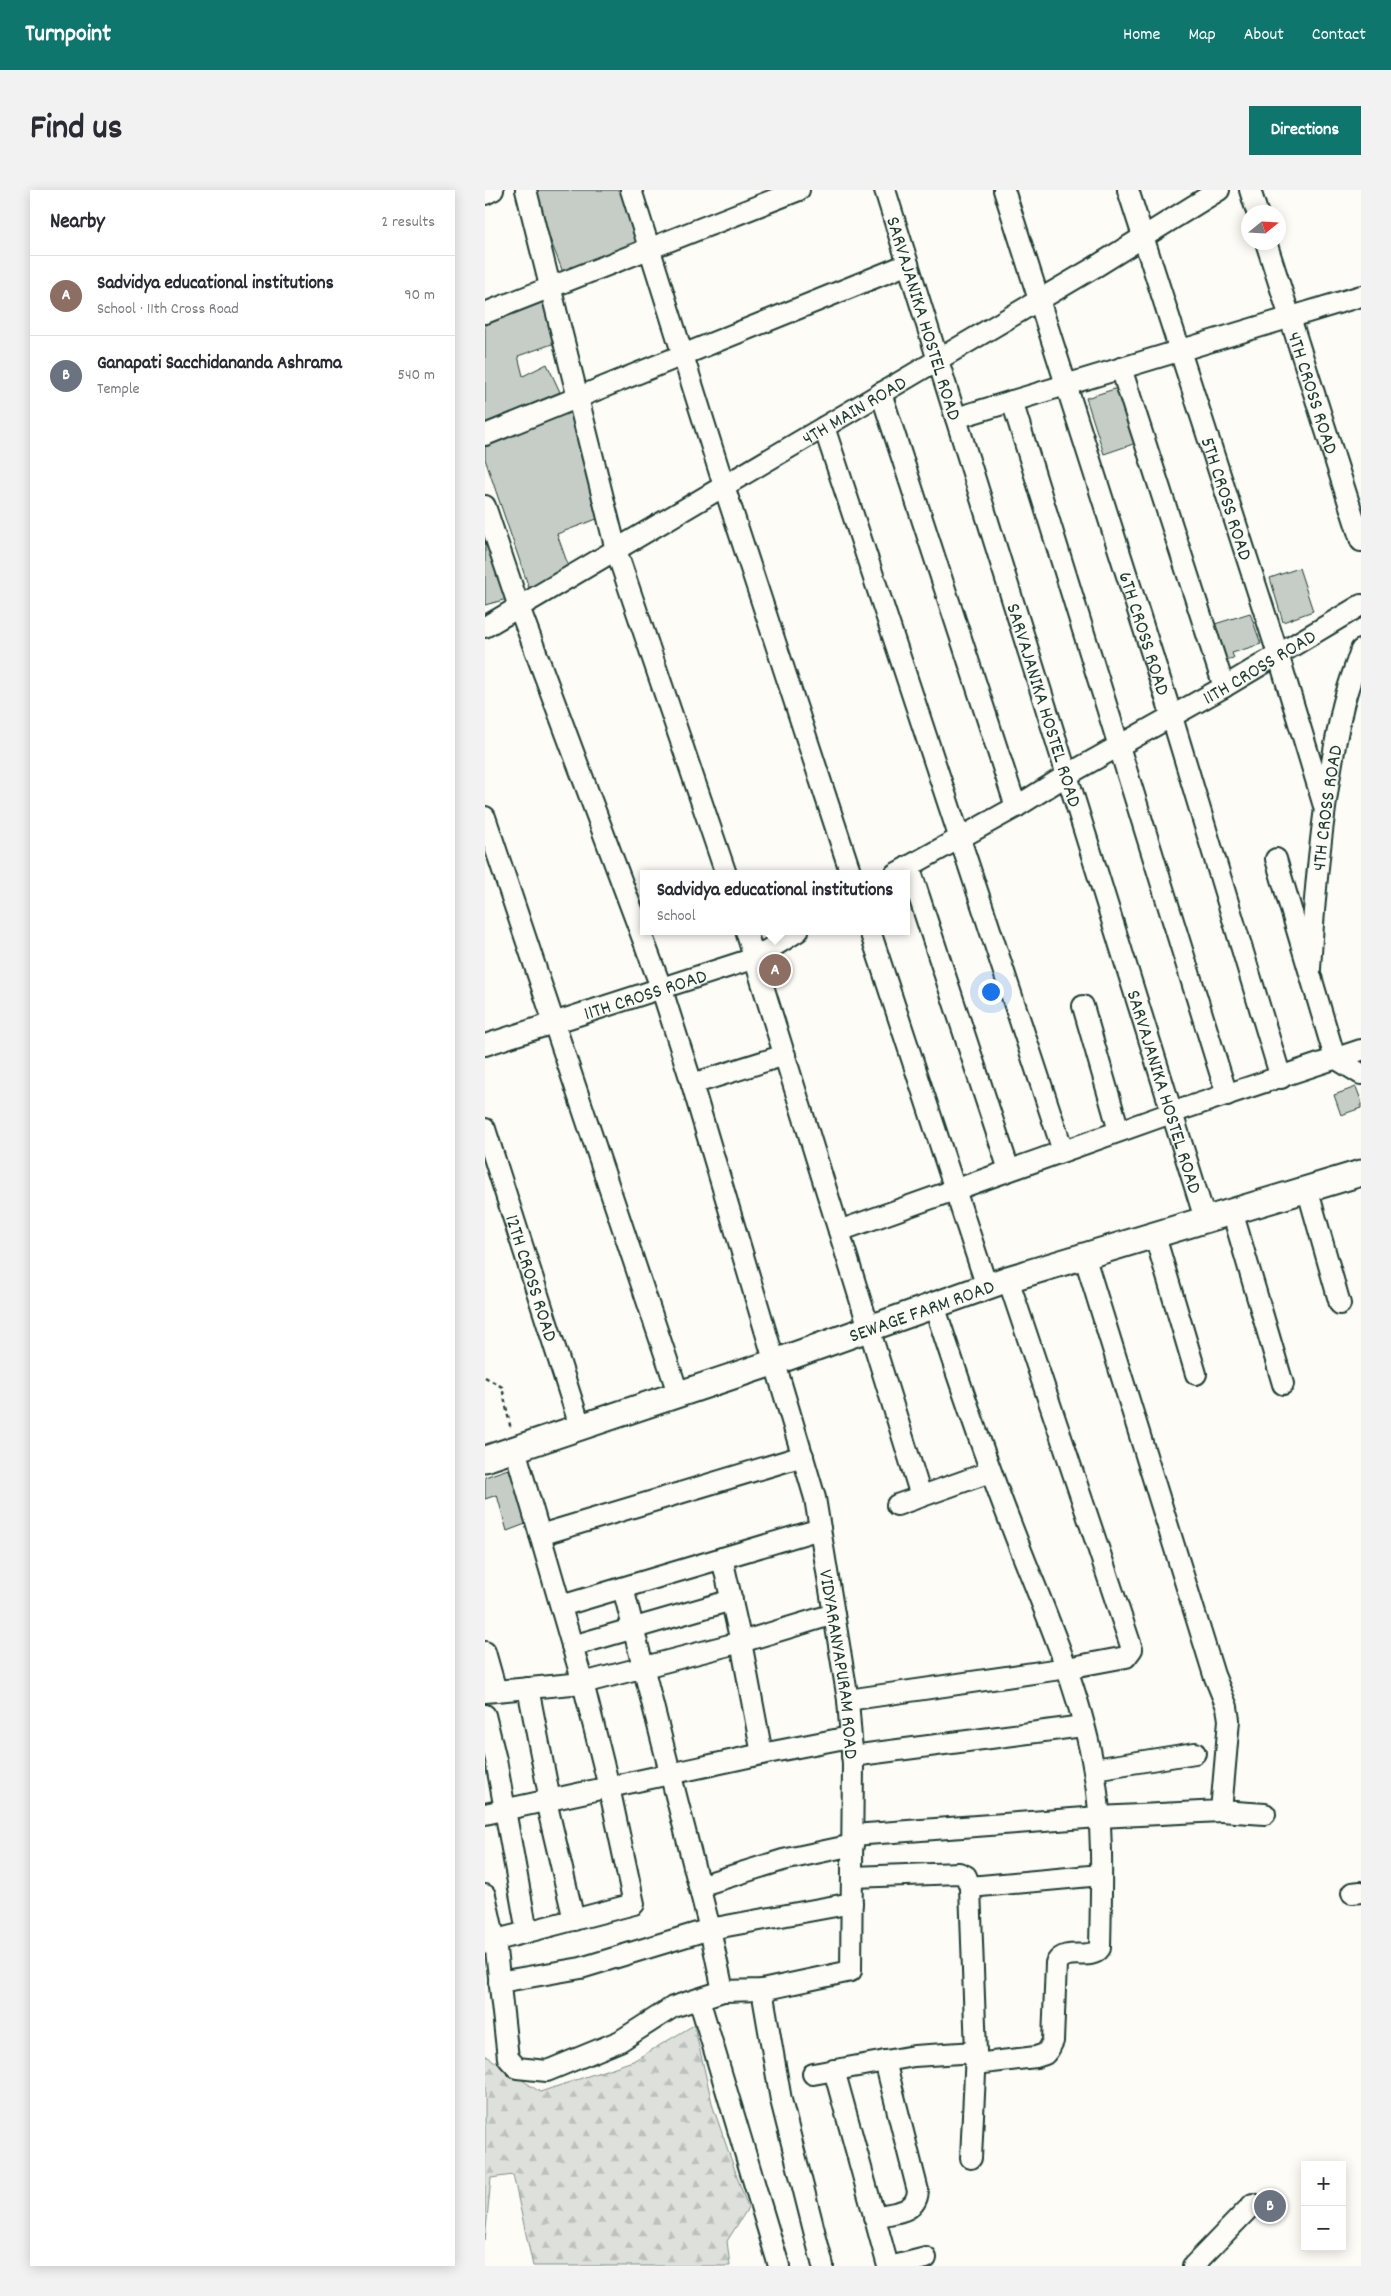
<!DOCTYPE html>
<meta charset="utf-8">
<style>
:root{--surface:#fff;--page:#f2f2f3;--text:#2b2b33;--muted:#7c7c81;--line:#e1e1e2;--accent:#0f766e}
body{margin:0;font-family:Dekko,sans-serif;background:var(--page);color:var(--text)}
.controls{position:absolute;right:15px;bottom:15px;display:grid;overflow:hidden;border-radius:0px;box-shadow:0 2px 12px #0003}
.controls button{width:45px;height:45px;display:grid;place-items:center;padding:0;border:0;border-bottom:1px solid var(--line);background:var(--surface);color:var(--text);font:25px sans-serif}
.compass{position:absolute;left:756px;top:15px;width:45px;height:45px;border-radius:50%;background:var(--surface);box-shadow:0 2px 12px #0003;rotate:72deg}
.you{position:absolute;left:505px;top:801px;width:18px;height:18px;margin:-12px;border:4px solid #fff;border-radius:50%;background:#1a73e8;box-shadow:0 0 0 8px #1a73e833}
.badge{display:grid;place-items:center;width:32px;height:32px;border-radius:50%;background:var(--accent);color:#fff;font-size:16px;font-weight:700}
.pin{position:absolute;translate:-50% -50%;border:2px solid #fff;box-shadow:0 1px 5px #0006}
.popup{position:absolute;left:155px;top:680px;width:270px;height:65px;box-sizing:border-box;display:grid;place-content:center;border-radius:0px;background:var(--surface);filter:drop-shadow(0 1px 4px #0005);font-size:16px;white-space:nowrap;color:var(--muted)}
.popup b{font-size:19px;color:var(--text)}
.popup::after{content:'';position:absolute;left:50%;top:100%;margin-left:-10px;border:10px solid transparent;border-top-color:var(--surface)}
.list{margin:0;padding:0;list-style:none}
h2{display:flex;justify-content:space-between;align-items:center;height:65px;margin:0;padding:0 20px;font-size:21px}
h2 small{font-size:16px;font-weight:400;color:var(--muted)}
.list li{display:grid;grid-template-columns:32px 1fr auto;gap:15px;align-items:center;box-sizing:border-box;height:80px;padding:0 20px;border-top:1px solid var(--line)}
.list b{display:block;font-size:19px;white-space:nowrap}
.list p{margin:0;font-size:16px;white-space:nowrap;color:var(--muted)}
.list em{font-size:16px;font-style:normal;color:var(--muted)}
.map{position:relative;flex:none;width:876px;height:2076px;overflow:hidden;border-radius:0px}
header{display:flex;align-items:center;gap:30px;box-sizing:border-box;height:70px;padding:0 25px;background:var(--accent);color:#fff}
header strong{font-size:24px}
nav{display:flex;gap:28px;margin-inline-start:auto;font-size:18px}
.intro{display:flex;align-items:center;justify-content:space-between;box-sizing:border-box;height:120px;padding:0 30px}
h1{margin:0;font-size:35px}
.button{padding:12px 22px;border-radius:0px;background:var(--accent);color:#fff;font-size:18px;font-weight:700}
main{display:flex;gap:30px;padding:0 30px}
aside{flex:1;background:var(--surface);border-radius:0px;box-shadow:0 2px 12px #0003}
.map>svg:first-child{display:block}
.forest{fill:url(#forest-firs);stroke:#7e8e88}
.building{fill:#c6cdc7;stroke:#1f3d34}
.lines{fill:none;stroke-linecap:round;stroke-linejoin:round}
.minor-casing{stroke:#1f3d34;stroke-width:24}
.major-casing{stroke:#1f3d34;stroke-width:29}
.path{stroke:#1f3d34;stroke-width:2.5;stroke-dasharray:4 4;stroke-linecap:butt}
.minor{stroke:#fdfcf7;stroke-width:20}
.major{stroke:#fdfcf7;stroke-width:25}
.labels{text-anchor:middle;stroke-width:5;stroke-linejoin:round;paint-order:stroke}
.street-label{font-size:20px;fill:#1f3d34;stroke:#fdfcf7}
</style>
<header>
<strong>Turnpoint</strong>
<nav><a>Home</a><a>Map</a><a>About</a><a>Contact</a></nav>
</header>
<div class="intro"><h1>Find us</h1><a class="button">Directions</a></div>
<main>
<aside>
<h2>Nearby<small>2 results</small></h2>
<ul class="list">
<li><span class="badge" style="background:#8d6e63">A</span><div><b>Sadvidya educational institutions</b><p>School · 11th Cross Road</p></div><em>90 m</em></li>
<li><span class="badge" style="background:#6b7280">B</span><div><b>Ganapati Sacchidananda Ashrama</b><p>Temple</p></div><em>540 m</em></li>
</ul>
</aside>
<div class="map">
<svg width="876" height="2076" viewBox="0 0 876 2076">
<defs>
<pattern id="forest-firs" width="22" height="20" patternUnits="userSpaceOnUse" patternTransform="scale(1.25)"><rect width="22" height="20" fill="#dde0db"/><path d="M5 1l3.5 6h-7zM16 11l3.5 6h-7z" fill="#bdc1bd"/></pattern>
</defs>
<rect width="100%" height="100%" fill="#fdfcf7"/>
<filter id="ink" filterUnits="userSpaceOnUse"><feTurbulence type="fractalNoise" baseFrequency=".02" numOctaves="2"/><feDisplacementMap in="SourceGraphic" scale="10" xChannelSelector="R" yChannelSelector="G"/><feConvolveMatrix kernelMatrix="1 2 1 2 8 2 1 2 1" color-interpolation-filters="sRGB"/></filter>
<g filter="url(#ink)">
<path class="forest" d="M209,1835L228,1917L263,2018L242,2051L245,2076H48L28,1985L6,1988L0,2050V1865L55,1902L148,1871Z"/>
<g class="building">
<path d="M46,0H139L157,53L79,85Z"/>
<path d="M57,110L70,153L33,166L38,186L62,174L75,202L0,233V135Z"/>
<path d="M636,197L657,251L619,264L601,208Z"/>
<path d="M88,217L117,327L72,344L83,375L45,401L0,269V254Z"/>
<path d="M0,342L22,409L0,415Z"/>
<path d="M814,378L828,421L798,432L785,388Z"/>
<path d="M765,423L776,454L747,463L749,468L740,470L730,434Z"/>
<path d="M871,897L876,910V918L856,925L849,905Z"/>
<path d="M23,1279L28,1285L43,1333L22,1341L12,1305L0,1309V1287Z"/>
</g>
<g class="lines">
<defs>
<g id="minor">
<path d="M41,0L131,360L241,684"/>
<path d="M146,0L239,296L366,684"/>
<path id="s1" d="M400,0L720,1029"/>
<path id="s2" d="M519,0L687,527L796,888"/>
<path id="s3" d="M643,0L793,464L839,616"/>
<path d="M765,0L772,22"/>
<path d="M0,4L8,0"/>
<path id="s4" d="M781,52L876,351"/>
<path d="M0,123L314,0"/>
<path d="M636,178L739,497"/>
<path d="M396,203L531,617"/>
<path d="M527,211L742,905"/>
<path d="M471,228L876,106"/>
<path d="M339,237L578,961"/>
<path d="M0,245L423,74"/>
<path id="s5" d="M0,316L34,417L177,800L207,894L330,1308L363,1510L368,1574L366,1781L277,1800L238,1801L188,1817L135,1851L62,1881L32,1878L23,1868L10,1751L0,1705"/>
<path id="s6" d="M0,437L610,77L734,0"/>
<path d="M0,627L193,1203"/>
<path d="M791,669L850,868L876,884"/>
<path d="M424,676L524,980"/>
<path id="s7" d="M410,684L531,617L582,585L739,497L876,415"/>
<path d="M261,741L436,1306"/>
<path d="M385,741L502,1097"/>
<path id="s8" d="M825,779C830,693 838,609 856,525C860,503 869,481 876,460"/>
<path d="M598,816L634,941"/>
<path id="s9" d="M0,855L270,768L313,741"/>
<path d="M207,894L300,865"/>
<path id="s10" d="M0,939L95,1236"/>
<path d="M822,998L855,1114"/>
<path d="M747,1021L798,1194"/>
<path d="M354,1041L686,923L876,860"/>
<path d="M670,1046L711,1184"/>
<path d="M449,1115C474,1191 499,1266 528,1340C557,1416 596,1500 609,1581C619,1639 616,1700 615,1758C606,1772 581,1756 571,1773L568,1851L564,1859L560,1864L551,1867L490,1874"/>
<path d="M412,1315L505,1282"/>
<path d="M55,1345L318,1266"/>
<path d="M237,1368L256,1452L277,1564"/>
<path d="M138,1398L225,1739L238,1801"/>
<path d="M76,1416L335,1339"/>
<path d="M87,1456L247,1410"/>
<path d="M0,1462L11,1501"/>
<path d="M43,1498L65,1610"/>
<path d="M0,1502L98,1493L256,1452L349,1424"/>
<path d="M363,1510L582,1478L641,1467L647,1459L523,1089"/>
<path d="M0,1525L11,1570L42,1742"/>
<path d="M367,1566L598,1536"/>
<path d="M609,1579L710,1563"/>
<path d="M61,1611L89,1730"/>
<path d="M736,1621L780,1624"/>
<path d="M0,1624L277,1564L365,1547"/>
<path d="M368,1645L614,1627L736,1621L744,1530L742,1517L729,1485L599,1065"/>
<path d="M368,1687L474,1683L481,1686L485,1697L491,1862L486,1968"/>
<path d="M214,1696L298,1670L368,1655"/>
<path d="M485,1697L616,1685"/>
<path d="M867,1703L876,1702"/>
<path d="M0,1753L149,1714L124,1597L98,1493L30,1259"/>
<path d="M14,1792L96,1778L225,1739L367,1713"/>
<path d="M277,1800L296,1910L338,2076"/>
<path d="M214,1809L294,2076"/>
<path d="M349,1880L403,2076"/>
<path d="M328,1884L429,1866L491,1862"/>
<path d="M389,2027C409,2022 431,2024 433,2001L400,1871"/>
<path d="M409,2076L441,2068"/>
<path d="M708,2076L768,2014"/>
</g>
<g id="major">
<path id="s11" d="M0,1269L290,1172L523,1089L876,983"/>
</g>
</defs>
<use href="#minor" class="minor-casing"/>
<use href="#major" class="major-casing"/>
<path class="path" d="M0,1187L17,1197L26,1240"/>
<use href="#minor" class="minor"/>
<use href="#major" class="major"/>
</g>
</g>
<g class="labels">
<g class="street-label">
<text dy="7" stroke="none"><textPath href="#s1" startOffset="134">SARVAJANIKA HOSTEL ROAD</textPath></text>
<text dy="7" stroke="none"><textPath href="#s4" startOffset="158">4TH CROSS ROAD</textPath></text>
<text dy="7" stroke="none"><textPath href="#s6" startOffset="428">4TH MAIN ROAD</textPath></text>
<text dy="7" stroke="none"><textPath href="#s3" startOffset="324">5TH CROSS ROAD</textPath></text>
<text dy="7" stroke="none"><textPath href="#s2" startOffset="465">6TH CROSS ROAD</textPath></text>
<text dy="7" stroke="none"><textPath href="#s7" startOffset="419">11TH CROSS ROAD</textPath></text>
<text dy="7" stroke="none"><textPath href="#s1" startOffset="539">SARVAJANIKA HOSTEL ROAD</textPath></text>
<text dy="7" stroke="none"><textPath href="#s8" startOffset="162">4TH CROSS ROAD</textPath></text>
<text dy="7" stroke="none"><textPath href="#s9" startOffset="168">11TH CROSS ROAD</textPath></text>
<text dy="7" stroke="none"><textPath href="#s1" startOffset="944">SARVAJANIKA HOSTEL ROAD</textPath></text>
<text dy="7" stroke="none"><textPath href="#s10" startOffset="156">12TH CROSS ROAD</textPath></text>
<text dy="7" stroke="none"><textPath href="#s11" startOffset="461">SEWAGE FARM ROAD</textPath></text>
<text dy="7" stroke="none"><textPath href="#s5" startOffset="1214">VIDYARANYAPURAM ROAD</textPath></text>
</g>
</g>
</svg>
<div class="controls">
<button>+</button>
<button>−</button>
</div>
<svg class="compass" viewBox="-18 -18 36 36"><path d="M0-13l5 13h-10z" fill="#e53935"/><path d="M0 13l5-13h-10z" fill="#7c7c81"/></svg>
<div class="you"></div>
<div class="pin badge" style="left:290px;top:780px;background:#8d6e63">A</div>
<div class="popup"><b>Sadvidya educational institutions</b>School</div>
<div class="pin badge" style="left:785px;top:2016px;background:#6b7280">B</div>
</div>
</main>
